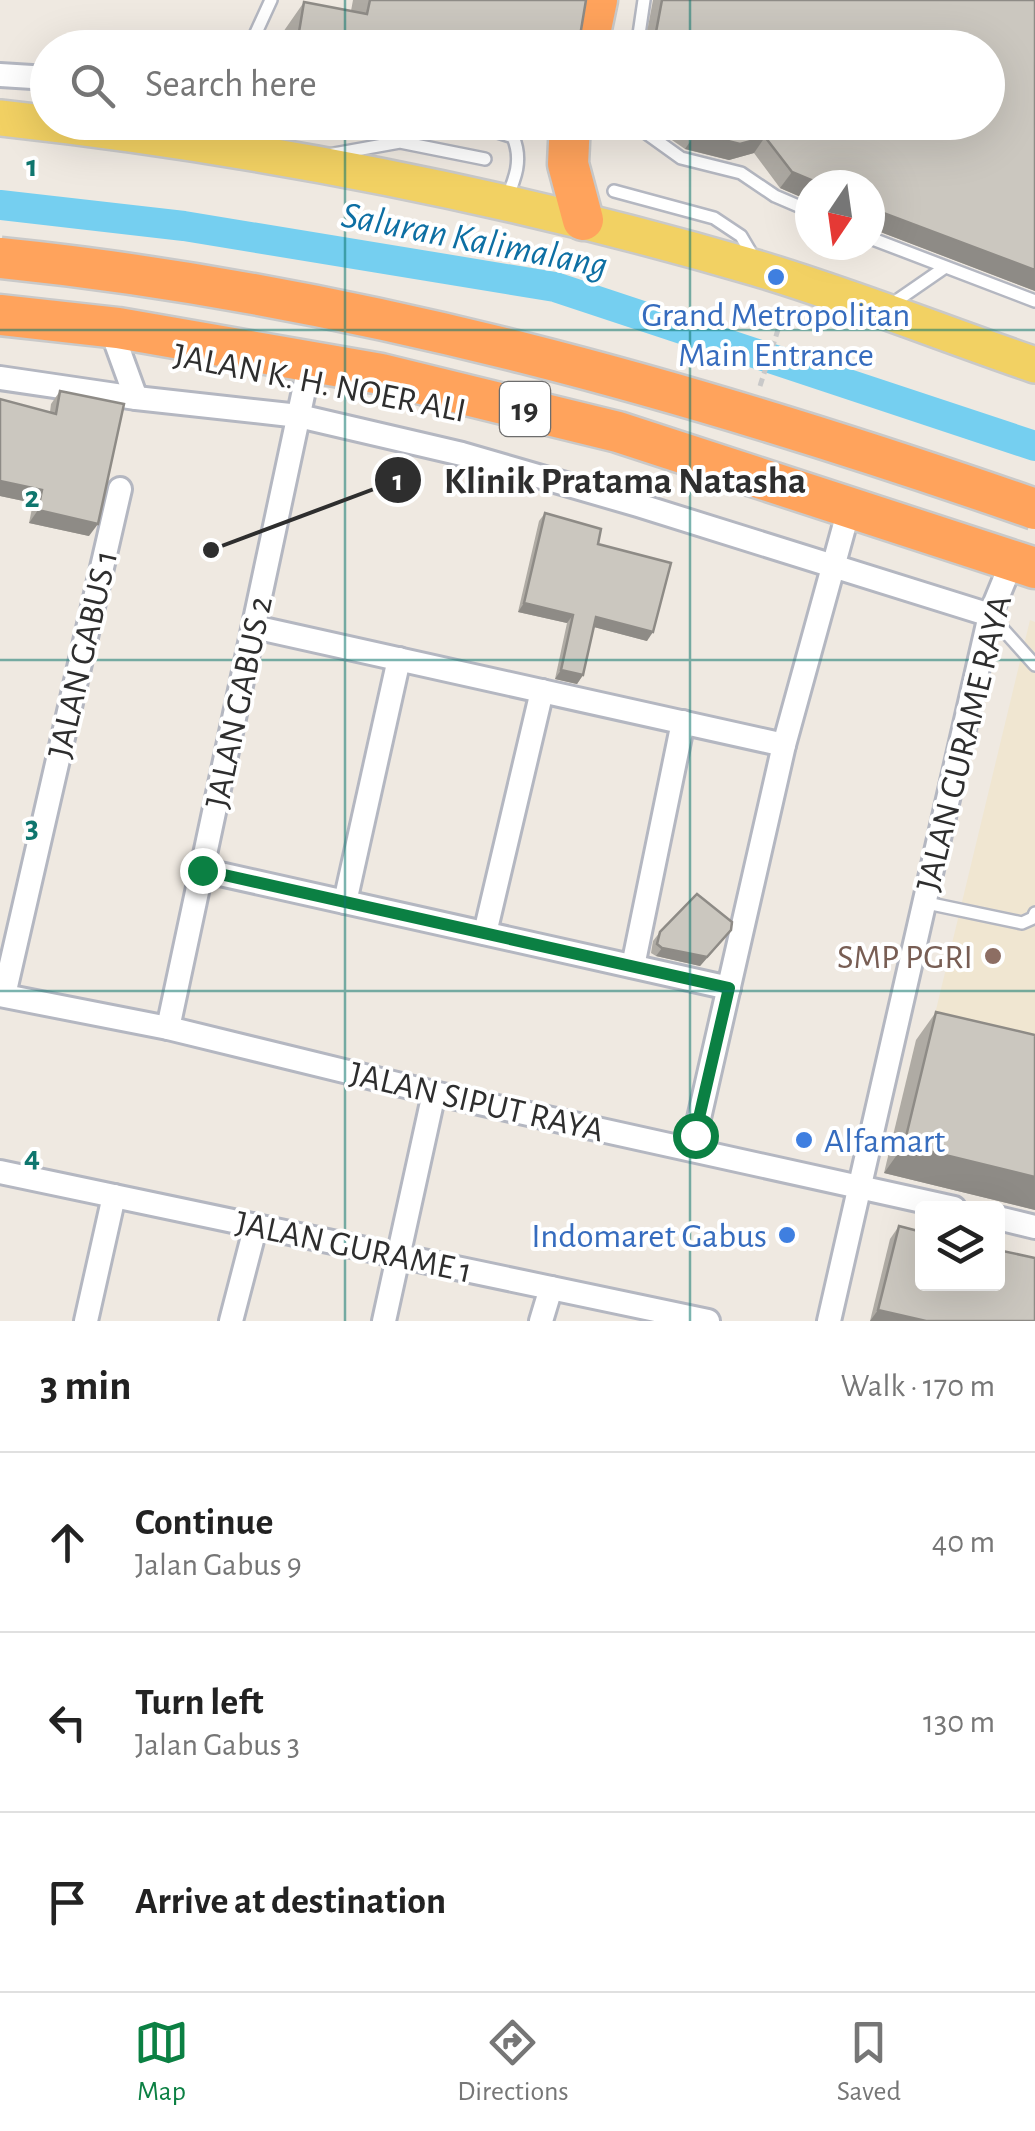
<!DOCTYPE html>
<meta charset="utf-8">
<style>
:root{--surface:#fff;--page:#f2f2f2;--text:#222;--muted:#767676;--line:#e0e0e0;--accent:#0b8043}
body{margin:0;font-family:"Alegreya Sans",sans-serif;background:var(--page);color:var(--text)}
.controls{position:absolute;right:30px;bottom:30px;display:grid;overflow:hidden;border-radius:10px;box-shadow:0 10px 40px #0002}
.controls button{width:90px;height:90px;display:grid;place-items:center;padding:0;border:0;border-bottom:2px solid var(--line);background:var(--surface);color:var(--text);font:50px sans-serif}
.compass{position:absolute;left:795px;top:170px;width:90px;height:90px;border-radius:50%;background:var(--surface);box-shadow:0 10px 40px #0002;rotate:193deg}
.stop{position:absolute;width:30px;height:30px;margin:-22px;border:8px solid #0b8043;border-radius:50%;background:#fff}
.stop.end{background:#0b8043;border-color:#fff;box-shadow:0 2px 10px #0008}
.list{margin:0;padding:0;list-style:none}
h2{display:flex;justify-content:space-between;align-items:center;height:130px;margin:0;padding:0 40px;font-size:42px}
h2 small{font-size:32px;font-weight:400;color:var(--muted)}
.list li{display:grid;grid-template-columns:65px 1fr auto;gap:30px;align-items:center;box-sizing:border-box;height:180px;padding:0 40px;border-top:2px solid var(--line)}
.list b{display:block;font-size:38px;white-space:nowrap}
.list p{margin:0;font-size:32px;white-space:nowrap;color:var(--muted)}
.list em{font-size:32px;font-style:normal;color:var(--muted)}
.icon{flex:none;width:55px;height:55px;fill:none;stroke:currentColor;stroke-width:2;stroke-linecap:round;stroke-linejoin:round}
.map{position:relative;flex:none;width:1035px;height:1321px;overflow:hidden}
.search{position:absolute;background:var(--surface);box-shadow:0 10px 40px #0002;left:30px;right:30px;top:30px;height:110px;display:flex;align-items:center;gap:25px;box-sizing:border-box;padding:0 35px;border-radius:55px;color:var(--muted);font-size:38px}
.sheet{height:670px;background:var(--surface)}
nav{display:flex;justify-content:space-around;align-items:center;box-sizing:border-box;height:140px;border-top:2px solid var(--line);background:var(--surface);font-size:28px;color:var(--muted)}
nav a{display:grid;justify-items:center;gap:5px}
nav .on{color:var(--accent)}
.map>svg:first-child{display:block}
.education{fill:#f0e6d1}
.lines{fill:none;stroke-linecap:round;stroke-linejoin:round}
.canal{stroke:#75cff0;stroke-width:30}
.lane-casing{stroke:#b4b7c1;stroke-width:16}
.street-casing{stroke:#b4b7c1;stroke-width:28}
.primary-casing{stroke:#c9c9c9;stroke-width:40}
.highway-casing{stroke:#c9c9c9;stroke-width:45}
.path{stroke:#c9c9c9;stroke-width:5;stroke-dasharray:8 5;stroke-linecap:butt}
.lane{stroke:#fff;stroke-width:11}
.street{stroke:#fff;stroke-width:22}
.primary{stroke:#f2d163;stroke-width:35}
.highway{stroke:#ffa35c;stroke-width:40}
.highway-bridge-casing{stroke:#c9c9c9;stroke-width:45;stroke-linecap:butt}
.highway-bridge{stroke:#ffa35c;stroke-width:40}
.wall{fill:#afaba4}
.shaded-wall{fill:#8e8b86}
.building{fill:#cbc7bf;stroke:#8e8b86;stroke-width:2.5}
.route{stroke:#0b8043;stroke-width:12}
.grid{fill:none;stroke:#0f766e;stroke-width:2.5;stroke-opacity:0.55}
.shop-dot{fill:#3f7fe0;stroke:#fff;stroke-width:4}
.education-dot{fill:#8d6e63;stroke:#fff;stroke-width:4}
.labels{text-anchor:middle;stroke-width:8;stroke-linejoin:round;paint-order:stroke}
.shield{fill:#fff;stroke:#6d6d6d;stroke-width:2.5}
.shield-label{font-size:32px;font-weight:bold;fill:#2e2e2e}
.shop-label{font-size:35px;fill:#366cbe;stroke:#fff}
.street-label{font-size:35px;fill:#2e2e2e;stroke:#fff}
.education-label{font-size:35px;fill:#785e54;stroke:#fff;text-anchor:end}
.water-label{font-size:38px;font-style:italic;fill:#0d6fa3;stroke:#fff}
.grid-label{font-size:32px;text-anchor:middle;font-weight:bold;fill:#0f766e;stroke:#fff;stroke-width:8;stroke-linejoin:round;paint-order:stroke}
.leader{fill:none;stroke:#2e2e2e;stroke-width:4}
.callout-dot{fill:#2e2e2e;stroke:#fff;stroke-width:4}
.mark-label{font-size:30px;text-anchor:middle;font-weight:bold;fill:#fff}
.callout-label{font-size:38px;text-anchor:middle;font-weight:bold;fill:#2e2e2e;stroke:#fff;stroke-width:8;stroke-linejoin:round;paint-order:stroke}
</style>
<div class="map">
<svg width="1035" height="1321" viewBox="0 0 1035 1321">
<rect width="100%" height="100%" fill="#efe9e1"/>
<path class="education" d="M1030,620L1035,622V1044L935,1014Z"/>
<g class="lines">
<path class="canal" d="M0,205L184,226L555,287L1035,446"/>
<defs>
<g id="lane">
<path d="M249,48L271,0"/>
<path d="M637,48L644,0"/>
<path d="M444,122L491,130L513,137C523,160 515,179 506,200"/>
<path d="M639,122L642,130L681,158L741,173L775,196L810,211"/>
<path d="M271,152L277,122"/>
<path d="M328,155L400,142L485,159"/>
<path d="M614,191L714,218L741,236L754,258"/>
<path d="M870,238L1035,301"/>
<path d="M889,306L944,268"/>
<path d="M991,616L1035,665"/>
<path d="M922,902L1022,923L1033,918L1035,913"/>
</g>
<g id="street">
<path d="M0,75L48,78"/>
<path d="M116,343L136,398"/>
<path d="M0,378L136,398L299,416L462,454L638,505L990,615"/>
<path d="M254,627L784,745"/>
<path d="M202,870L729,988"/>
<path d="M345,902L399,659"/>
<path d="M485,933L542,691"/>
<path d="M633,966L683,722"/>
<path d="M0,995L168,1028L434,1093L954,1208"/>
<path d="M4,995L120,489"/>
<path d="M168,1028L307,376"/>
<path d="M692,1149L784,745L846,520"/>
<path d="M0,1172L708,1321"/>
<path d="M998,1218L1035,1227"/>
<path d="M86,1321L114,1196"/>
<path d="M231,1321L256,1225"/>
<path d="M384,1321L434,1093"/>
<path d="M541,1321L551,1288"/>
<path d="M829,1321L990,615L1006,576"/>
</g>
<path id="primary" d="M0,118C255,146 510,196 756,268C850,296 942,333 1035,365"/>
<g id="highway">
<path d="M587,48L597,0"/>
<path d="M570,122L568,164L583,220"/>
<path d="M0,315L118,328L381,374L618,432L1035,568"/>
</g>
</defs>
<use href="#lane" class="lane-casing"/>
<use href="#street" class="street-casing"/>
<use href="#primary" class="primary-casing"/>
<use href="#highway" class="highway-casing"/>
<path class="path" d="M760,386L784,311"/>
<use href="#lane" class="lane"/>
<use href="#street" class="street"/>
<use href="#primary" class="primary"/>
<use href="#highway" class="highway"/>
<defs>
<path id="highway-bridge" d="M0,258C355,294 699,392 1035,509"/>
</defs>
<use href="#highway-bridge" class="highway-bridge-casing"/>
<use href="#highway-bridge" class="highway-bridge"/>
</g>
<g class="wall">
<path d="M353,0H586L578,48H278L281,35L304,2L351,11Z"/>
<path d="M653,0H1035V291L870,228V185H810V201L780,188L754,153L729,160L685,149L653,127L650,122H988V48H644Z"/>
<path d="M60,391L89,536L29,523L33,503L0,496V399L50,412L51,404Z"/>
<path d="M545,513L598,544L647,641L594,627L583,675L577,684L555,679L567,623L518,612L539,521Z"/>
<path d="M660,932L724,939L700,966L656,956L651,953L653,941Z"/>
<path d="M936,1012L1035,1035V1210L884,1173L916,1040Z"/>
<path d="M899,1226L1035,1321H870L890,1239Z"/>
</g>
<g class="shaded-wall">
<path d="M299,32L385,48H287Z"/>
<path d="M696,133L765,137L754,153L729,160L685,149Z"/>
<path d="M792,172L823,185H810V201L780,188Z"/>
<path d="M870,208L1035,270V291L870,228Z"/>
<path d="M0,481L42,490L33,503L0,496Z"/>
<path d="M38,510L98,524L89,536L29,523Z"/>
<path d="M524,603L573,615L567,623L518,612Z"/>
<path d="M596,617L653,632L647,641L590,626Z"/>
<path d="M561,670L583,675L577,684L555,679Z"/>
<path d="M731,930L700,966L656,956L662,948Z"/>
<path d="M904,1145L1035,1177V1210L884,1173Z"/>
<path d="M878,1310L926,1321H870Z"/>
</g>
<g class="building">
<path d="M370,0H586L578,48H385L299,32L304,2L367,14Z"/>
<path d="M662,0H1035V270L870,208V185H823L792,172L765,137L740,144L696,133L682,122H988V48H653Z"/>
<path d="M60,391L124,404L98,524L38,510L42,490L0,481V399L56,414Z"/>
<path d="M545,513L601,529L598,544L671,563L653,632L596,617L583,675L561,670L573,615L524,603Z"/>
<path d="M697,894L732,922L731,930L707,957L662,948L657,944L660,932Z"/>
<path d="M936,1012L1035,1035V1177L904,1145Z"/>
<path d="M899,1226L922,1232V1284H998V1250L1035,1258V1321H926L878,1310Z"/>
</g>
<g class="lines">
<path class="route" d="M202,870L729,988L695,1135"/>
</g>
<path class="grid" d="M345,0V48M690,0V48M345,122V1321M690,122V1321M0,330H1035M0,660H1035M0,991H1035"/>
<g class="shop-dot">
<circle cx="776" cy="277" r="10"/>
<circle cx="804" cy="1140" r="10"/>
<circle cx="787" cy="1235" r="10"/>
</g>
<circle class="education-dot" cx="993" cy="956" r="10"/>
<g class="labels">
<rect class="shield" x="500" y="382" width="50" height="54" rx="8"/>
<g class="shield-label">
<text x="525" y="420">19</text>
</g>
<g class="shop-label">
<text x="776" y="326">Grand Metropolitan<tspan x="776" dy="40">Main Entrance</tspan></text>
<text x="824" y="1152" text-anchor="start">Alfamart</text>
<text x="767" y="1247" text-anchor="end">Indomaret Gabus</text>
</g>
<g class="street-label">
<text transform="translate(320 382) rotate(11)" y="12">JALAN K. H. NOER ALI</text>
<text transform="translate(82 654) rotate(-77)" y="12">JALAN GABUS 1</text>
<text transform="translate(238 702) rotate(-78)" y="12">JALAN GABUS 2</text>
<text transform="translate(963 743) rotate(-76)" y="12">JALAN GURAME RAYA</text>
<text transform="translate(477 1101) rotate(13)" y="12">JALAN SIPUT RAYA</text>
<text transform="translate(354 1246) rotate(12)" y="12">JALAN GURAME 1</text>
</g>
<g class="education-label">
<text x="973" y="968">SMP PGRI</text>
</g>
<g class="water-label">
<text transform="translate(475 239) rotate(11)" y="13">Saluran Kalimalang</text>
</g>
</g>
<g class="grid-label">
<text x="32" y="176">1</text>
<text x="32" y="507">2</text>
<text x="32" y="837">3</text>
<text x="32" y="1167">4</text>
</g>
<path class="leader" d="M211 550L398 480"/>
<g class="callout-dot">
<circle cx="211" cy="550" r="10"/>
<circle cx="398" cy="480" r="25"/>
</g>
<g class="mark-label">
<text x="398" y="490">1</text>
</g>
<g class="callout-label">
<text x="625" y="493">Klinik Pratama Natasha</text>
</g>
</svg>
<div class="controls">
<button><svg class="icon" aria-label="layers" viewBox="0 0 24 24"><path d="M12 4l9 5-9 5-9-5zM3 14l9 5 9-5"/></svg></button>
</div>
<svg class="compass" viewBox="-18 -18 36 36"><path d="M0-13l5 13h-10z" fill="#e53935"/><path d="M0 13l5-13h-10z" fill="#767676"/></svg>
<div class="stop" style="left:695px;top:1135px"></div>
<div class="stop end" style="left:202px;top:870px"></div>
<div class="search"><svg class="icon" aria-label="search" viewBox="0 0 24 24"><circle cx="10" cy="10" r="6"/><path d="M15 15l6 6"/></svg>Search here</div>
</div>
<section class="sheet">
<h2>3 min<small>Walk · 170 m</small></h2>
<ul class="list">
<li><svg class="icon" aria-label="ahead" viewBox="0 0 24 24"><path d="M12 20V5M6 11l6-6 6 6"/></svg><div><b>Continue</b><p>Jalan Gabus 9</p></div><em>40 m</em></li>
<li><svg class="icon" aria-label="left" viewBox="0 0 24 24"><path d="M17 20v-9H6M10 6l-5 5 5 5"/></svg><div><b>Turn left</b><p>Jalan Gabus 3</p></div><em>130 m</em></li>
<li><svg class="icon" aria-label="arrive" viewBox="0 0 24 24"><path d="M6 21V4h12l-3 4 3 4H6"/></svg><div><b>Arrive at destination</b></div></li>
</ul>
</section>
<nav>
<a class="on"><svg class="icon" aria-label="map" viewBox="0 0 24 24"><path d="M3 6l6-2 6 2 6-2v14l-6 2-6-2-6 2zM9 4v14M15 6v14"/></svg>Map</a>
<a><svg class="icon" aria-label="directions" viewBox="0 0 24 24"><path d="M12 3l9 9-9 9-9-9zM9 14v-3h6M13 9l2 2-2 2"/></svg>Directions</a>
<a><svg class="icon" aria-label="saved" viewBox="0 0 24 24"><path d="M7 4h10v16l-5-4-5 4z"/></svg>Saved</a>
</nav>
